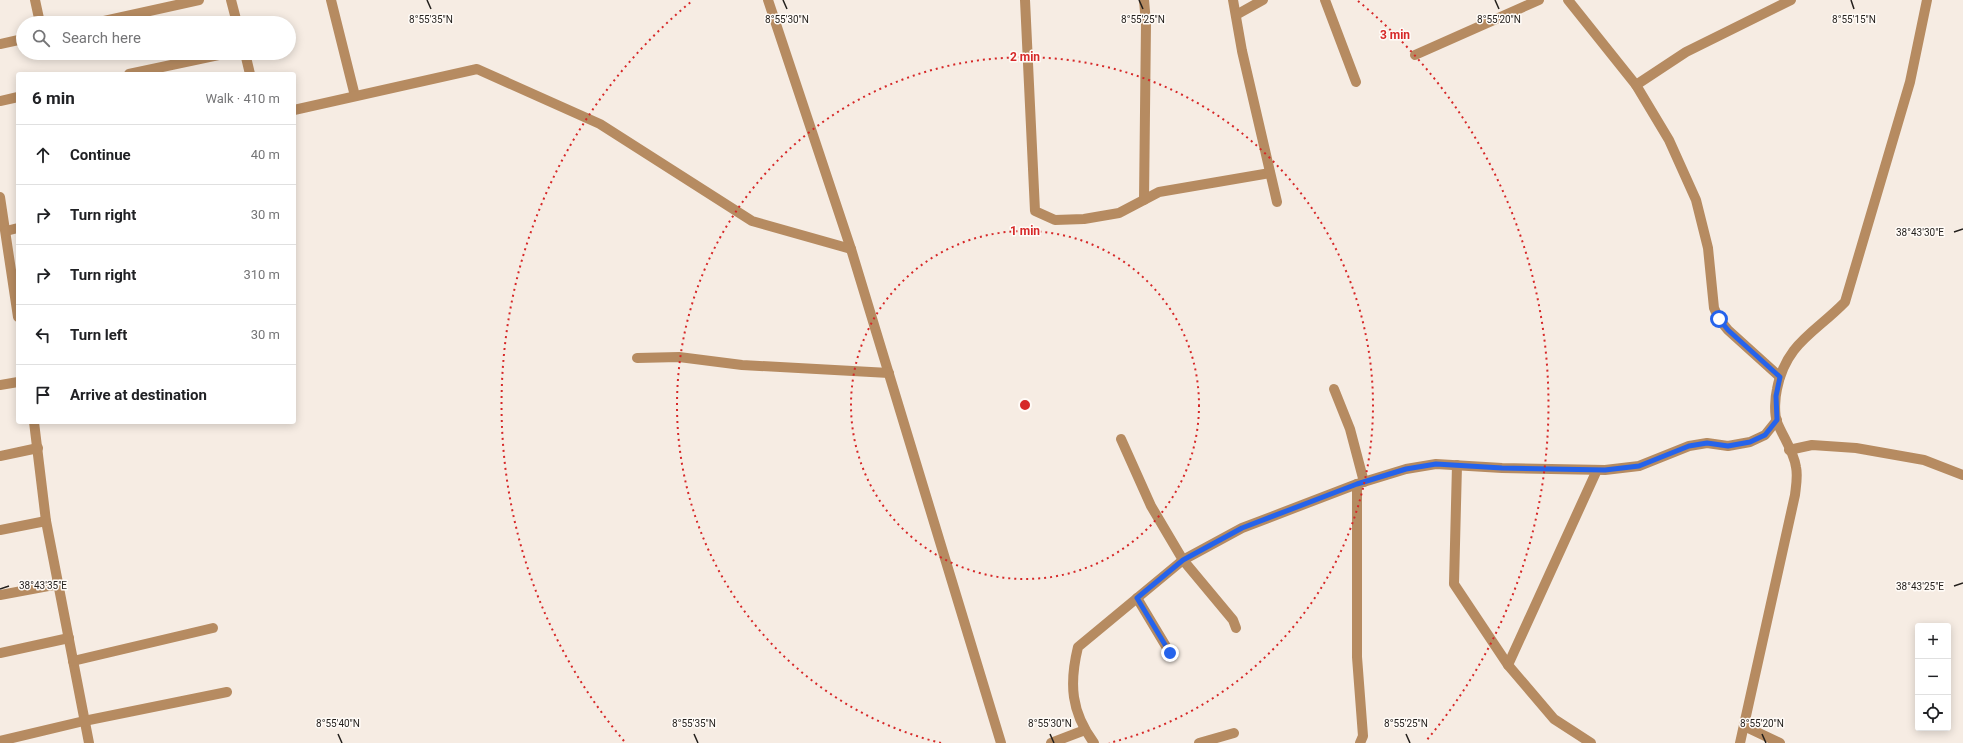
<!DOCTYPE html>
<meta charset="utf-8">
<style>
:root{--surface:#fff;--page:#f2f2f2;--text:#202124;--muted:#757577;--line:#e0e0e0}
body{margin:0;font-family:Roboto,sans-serif;background:var(--page);color:var(--text)}
.controls{position:absolute;right:12px;bottom:12px;display:grid;overflow:hidden;border-radius:4px;box-shadow:0 2px 10px #0003}
.controls button{width:36px;height:36px;display:grid;place-items:center;padding:0;border:0;border-bottom:1px solid var(--line);background:var(--surface);color:var(--text);font:20px sans-serif}
.stop{position:absolute;width:12px;height:12px;margin:-9px;border:3px solid #2563eb;border-radius:50%;background:#fff}
.stop.end{background:#2563eb;border-color:#fff;box-shadow:0 1px 4px #0008}
.list{margin:0;padding:0;list-style:none}
h2{display:flex;justify-content:space-between;align-items:center;height:52px;margin:0;padding:0 16px;font-size:17px}
h2 small{font-size:13px;font-weight:400;color:var(--muted)}
.list li{display:grid;grid-template-columns:26px 1fr auto;gap:12px;align-items:center;box-sizing:border-box;height:60px;padding:0 16px;border-top:1px solid var(--line)}
.list b{display:block;font-size:15px;white-space:nowrap}
.list em{font-size:13px;font-style:normal;color:var(--muted)}
.icon{flex:none;width:22px;height:22px;fill:none;stroke:currentColor;stroke-width:2;stroke-linecap:round;stroke-linejoin:round}
.map{position:relative;flex:none;width:1963px;height:743px;overflow:hidden}
.search{position:absolute;background:var(--surface);box-shadow:0 2px 10px #0003;left:16px;top:16px;width:280px;height:44px;display:flex;align-items:center;gap:10px;box-sizing:border-box;padding:0 14px;border-radius:22px;color:var(--muted);font-size:15px}
.panel{position:absolute;background:var(--surface);box-shadow:0 2px 10px #0003;left:16px;top:72px;width:280px;height:352px;border-radius:4px}
.map>svg:first-child{display:block}
.lines{fill:none;stroke-linecap:round;stroke-linejoin:round}
.minor{stroke:#b68b61;stroke-width:10}
.route{stroke:#2563eb;stroke-width:5}
.ticks{fill:none;stroke:#231f1c;stroke-width:1.5}
.ring{fill:none;stroke:#d62828;stroke-width:2;stroke-dasharray:2 4}
.ticks-label{font-size:10px;text-anchor:middle;fill:#231f1c;stroke:#fffbf7;stroke-width:3;stroke-linejoin:round;paint-order:stroke}
.centre{fill:#d62828;stroke:#fffbf7;stroke-width:2}
.ring-label{font-size:12px;text-anchor:middle;font-weight:bold;fill:#d62828;stroke:#fffbf7;stroke-width:3;stroke-linejoin:round;paint-order:stroke}
</style>
<div class="map">
<svg width="1963" height="743" viewBox="0 0 1963 743">
<rect width="100%" height="100%" fill="#f6ece3"/>
<g class="lines">
<g class="minor">
<path d="M35,0L40,23"/>
<path d="M231,0L237,23"/>
<path d="M331,0L355,96"/>
<path d="M768,0L851,249L1001,743"/>
<path d="M1025,0L1035,211L1055,220L1084,219L1119,213L1159,192L1270,173"/>
<path d="M1144,0L1146,23L1144,200"/>
<path d="M1233,0L1242,51L1277,202"/>
<path d="M1325,0L1356,82"/>
<path d="M1568,0L1636,85L1669,140L1696,200L1708,248L1714,308L1719,319L1728,330L1780,377"/>
<path d="M1236,15L1263,0"/>
<path d="M95,23L199,0"/>
<path d="M0,44L23,39"/>
<path d="M245,53L250,74"/>
<path d="M1415,55L1539,0"/>
<path d="M129,74L228,53"/>
<path d="M1636,85L1686,52L1791,0"/>
<path d="M0,101L18,97"/>
<path d="M294,110L477,69L600,124L752,221L851,249"/>
<path d="M0,197L18,317"/>
<path d="M6,231L18,228"/>
<path d="M637,358L679,357L742,365L889,373"/>
<path d="M0,385L18,382"/>
<path d="M1334,389L1350,429L1364,482"/>
<path d="M34,422L46,521L89,743"/>
<path d="M1121,439L1151,506L1183,560L1233,620L1236,628"/>
<path d="M1789,450L1812,445L1856,448L1924,460L1963,475"/>
<path d="M0,456L38,448"/>
<path d="M1457,465L1454,584L1508,665L1554,719L1591,743"/>
<path d="M1357,484V657L1363,736L1360,743"/>
<path d="M0,530L46,521"/>
<path d="M0,595L59,584"/>
<path d="M1137,598L1170,653"/>
<path d="M0,653L69,638"/>
<path d="M73,661L213,628"/>
<path d="M1508,665L1597,470"/>
<path d="M1744,726L1780,743"/>
<path d="M0,741L84,721L227,692"/>
<path d="M1051,743L1085,730"/>
<path d="M1094,743C1071,712 1069,684 1078,647L1183,560L1242,528L1357,484L1406,469L1436,464L1502,468L1605,470L1639,466L1689,446L1707,443L1728,446L1750,442L1765,435L1777,420"/>
<path d="M1199,743L1234,733"/>
<path d="M1740,743L1795,495C1796,486 1798,476 1796,467C1794,452 1783,437 1777,422C1774,413 1775,398 1777,389C1786,343 1815,333 1845,302L1910,82L1927,0"/>
</g>
</g>
<g class="lines">
<path class="route" d="M1170,653L1137,598L1183,560L1242,528L1357,484L1406,469L1436,464L1502,468L1605,470L1639,466L1689,446L1707,443L1728,446L1750,442L1765,435L1777,420L1776,396L1780,377L1728,330L1719,319"/>
</g>
<path class="ticks" d="M427,0L431,9M783,0L787,9M1139,0L1143,9M1495,0L1499,9M1851,0L1854,9M1954,232L1963,229M1954,586L1963,583M0,589L9,586M338,734L342,743M694,734L698,743M1050,734L1054,743M1406,734L1410,743M1762,734L1766,743"/>
<g class="ring">
<circle cx="1025" cy="405" r="174"/>
<path d="M941 743A348 348 0 1 1 1109 743"/>
<path d="M624 741A523 523 0 0 1 692 1M1358 1A523 523 0 0 1 1426 741"/>
</g>
<g class="ticks-label">
<text x="1854" y="23">8°55'15"N</text>
<text x="431" y="23">8°55'35"N</text>
<text x="787" y="23">8°55'30"N</text>
<text x="1143" y="23">8°55'25"N</text>
<text x="1499" y="23">8°55'20"N</text>
<text x="1920" y="236">38°43'30"E</text>
<text x="43" y="589">38°43'35"E</text>
<text x="1920" y="590">38°43'25"E</text>
<text x="338" y="727">8°55'40"N</text>
<text x="694" y="727">8°55'35"N</text>
<text x="1050" y="727">8°55'30"N</text>
<text x="1406" y="727">8°55'25"N</text>
<text x="1762" y="727">8°55'20"N</text>
</g>
<circle cx="1025" cy="405" r="6" class="centre"/>
<g class="ring-label">
<text x="1395" y="39">3 min</text>
<text x="1025" y="61">2 min</text>
<text x="1025" y="235">1 min</text>
</g>
</svg>
<div class="controls">
<button>+</button>
<button>−</button>
<button><svg class="icon" aria-label="locate" viewBox="0 0 24 24"><circle cx="12" cy="12" r="6"/><path d="M12 2v4M12 18v4M2 12h4M18 12h4"/></svg></button>
</div>
<div class="stop" style="left:1719px;top:319px"></div>
<div class="stop end" style="left:1170px;top:653px"></div>
<div class="search"><svg class="icon" aria-label="search" viewBox="0 0 24 24"><circle cx="10" cy="10" r="6"/><path d="M15 15l6 6"/></svg>Search here</div>
<section class="panel">
<h2>6 min<small>Walk · 410 m</small></h2>
<ul class="list">
<li><svg class="icon" aria-label="ahead" viewBox="0 0 24 24"><path d="M12 20V5M6 11l6-6 6 6"/></svg><div><b>Continue</b></div><em>40 m</em></li>
<li><svg class="icon" aria-label="right" viewBox="0 0 24 24"><path d="M7 20v-9h11M14 6l5 5-5 5"/></svg><div><b>Turn right</b></div><em>30 m</em></li>
<li><svg class="icon" aria-label="right" viewBox="0 0 24 24"><path d="M7 20v-9h11M14 6l5 5-5 5"/></svg><div><b>Turn right</b></div><em>310 m</em></li>
<li><svg class="icon" aria-label="left" viewBox="0 0 24 24"><path d="M17 20v-9H6M10 6l-5 5 5 5"/></svg><div><b>Turn left</b></div><em>30 m</em></li>
<li><svg class="icon" aria-label="arrive" viewBox="0 0 24 24"><path d="M6 21V4h12l-3 4 3 4H6"/></svg><div><b>Arrive at destination</b></div></li>
</ul>
</section>
</div>
